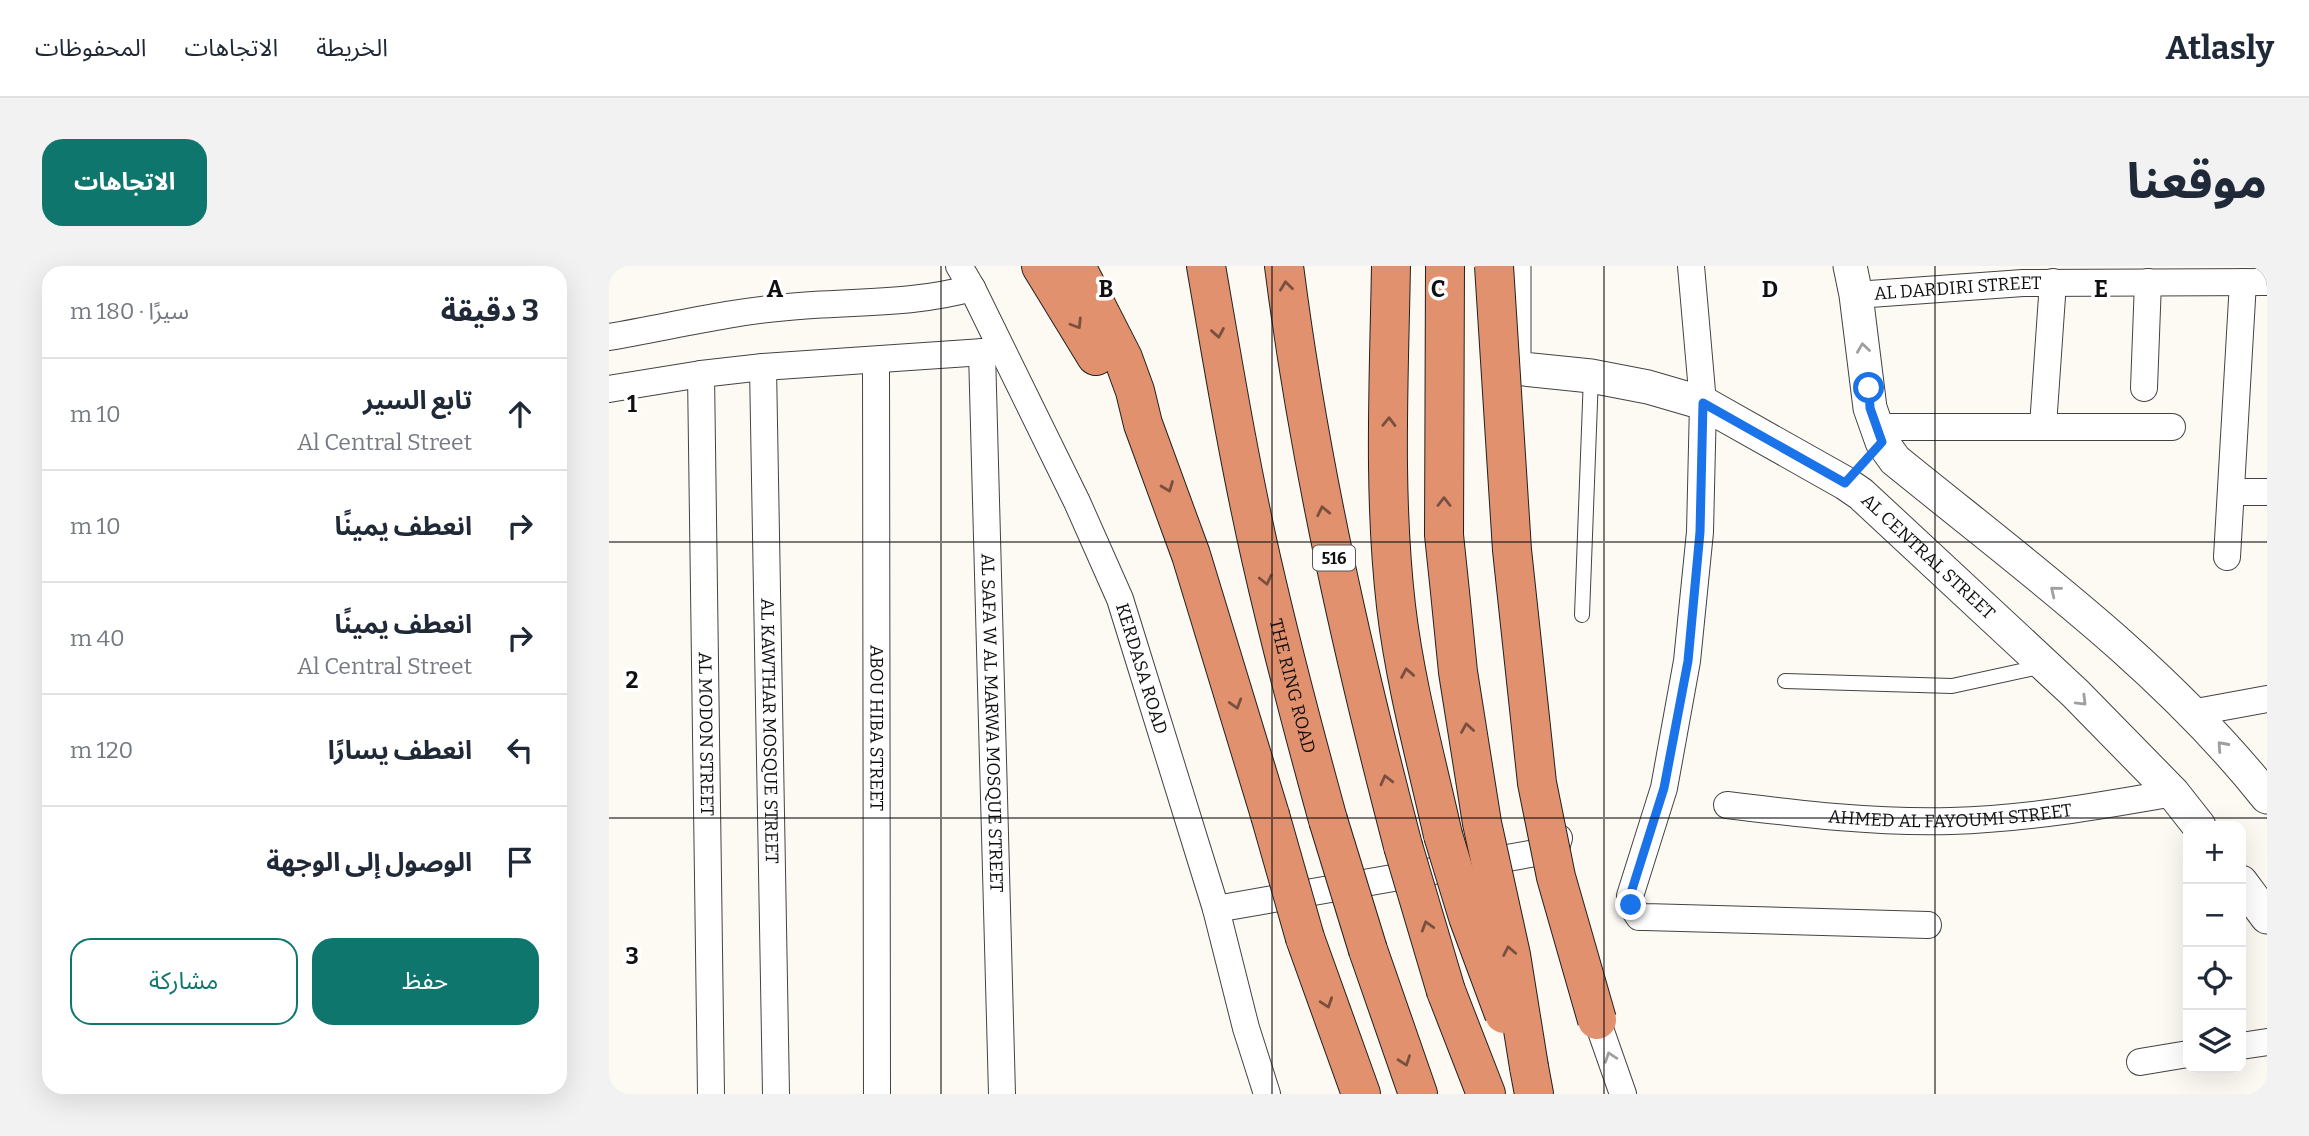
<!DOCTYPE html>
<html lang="ar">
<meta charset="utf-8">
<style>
:root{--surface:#fff;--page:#f2f2f3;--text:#1f2937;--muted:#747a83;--line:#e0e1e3;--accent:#0f766e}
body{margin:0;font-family:Bitter,"Noto Sans Arabic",serif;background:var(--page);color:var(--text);direction:rtl}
.controls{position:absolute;right:21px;bottom:21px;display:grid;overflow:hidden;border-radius:14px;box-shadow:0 7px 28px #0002}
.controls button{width:63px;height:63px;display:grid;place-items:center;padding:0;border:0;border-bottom:2px solid var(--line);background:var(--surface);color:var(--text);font:35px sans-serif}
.stop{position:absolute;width:21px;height:21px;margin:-16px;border:5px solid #1a73e8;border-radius:50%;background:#fff}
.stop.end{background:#1a73e8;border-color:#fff;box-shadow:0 2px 7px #0008}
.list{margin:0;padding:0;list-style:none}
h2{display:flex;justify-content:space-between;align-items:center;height:91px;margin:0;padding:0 28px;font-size:30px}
h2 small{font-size:23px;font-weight:400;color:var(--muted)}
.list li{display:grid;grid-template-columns:46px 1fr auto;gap:21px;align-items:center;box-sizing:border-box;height:112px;padding:0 28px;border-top:2px solid var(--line)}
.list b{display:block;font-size:26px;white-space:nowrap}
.list p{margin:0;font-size:23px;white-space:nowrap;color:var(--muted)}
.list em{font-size:23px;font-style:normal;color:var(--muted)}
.actions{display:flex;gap:14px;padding:21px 28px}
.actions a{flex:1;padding:16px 0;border:2px solid var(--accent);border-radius:21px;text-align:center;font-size:24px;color:var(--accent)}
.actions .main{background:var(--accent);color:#fff}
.icon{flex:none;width:38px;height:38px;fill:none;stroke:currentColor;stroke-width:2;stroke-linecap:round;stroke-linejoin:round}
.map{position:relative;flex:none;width:1658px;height:828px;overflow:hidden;direction:ltr;border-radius:21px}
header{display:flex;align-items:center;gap:42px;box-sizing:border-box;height:98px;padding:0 35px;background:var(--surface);border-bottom:2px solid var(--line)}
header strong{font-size:33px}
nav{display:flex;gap:38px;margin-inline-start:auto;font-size:24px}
.intro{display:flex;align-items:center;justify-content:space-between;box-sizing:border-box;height:168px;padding:0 42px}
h1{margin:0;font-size:49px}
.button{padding:18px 32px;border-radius:21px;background:var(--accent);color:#fff;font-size:24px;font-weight:700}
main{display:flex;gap:42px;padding:0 42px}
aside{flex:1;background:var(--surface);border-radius:21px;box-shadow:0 7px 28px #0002}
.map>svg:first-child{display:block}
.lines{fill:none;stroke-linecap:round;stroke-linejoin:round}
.service-casing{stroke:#434343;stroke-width:16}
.minor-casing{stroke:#434343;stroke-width:28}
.tertiary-casing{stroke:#434343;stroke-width:35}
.motorway-casing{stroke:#212121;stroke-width:40}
.service{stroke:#fff;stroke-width:14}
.minor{stroke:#fff;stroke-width:26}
.tertiary{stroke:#fff;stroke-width:33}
.motorway{stroke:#e2916e;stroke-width:38}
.motorway-bridge-casing{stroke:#212121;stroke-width:40;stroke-linecap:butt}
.motorway-bridge{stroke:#e2916e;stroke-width:38}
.oneway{stroke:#79503f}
.oneway2{stroke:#9f9f9f}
.route{stroke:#1a73e8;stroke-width:9}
.grid{fill:none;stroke:#101010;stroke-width:2;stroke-opacity:0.55}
.labels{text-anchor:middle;stroke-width:7;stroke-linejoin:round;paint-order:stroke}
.shield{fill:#fff;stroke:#585858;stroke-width:2}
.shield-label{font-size:16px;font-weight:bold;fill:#101010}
.street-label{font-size:18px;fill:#101010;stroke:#fff}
.grid-label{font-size:23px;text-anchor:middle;font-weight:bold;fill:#101010;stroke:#fff;stroke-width:7;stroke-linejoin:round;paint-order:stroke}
</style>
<header>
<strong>Atlasly</strong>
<nav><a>الخريطة</a><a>الاتجاهات</a><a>المحفوظات</a></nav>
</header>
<div class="intro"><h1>موقعنا</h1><a class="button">الاتجاهات</a></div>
<main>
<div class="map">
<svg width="1658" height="828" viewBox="0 0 1658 828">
<rect width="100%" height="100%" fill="#fdfaf4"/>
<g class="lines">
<defs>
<g id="service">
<path d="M973,349L982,110"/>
<path d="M1176,415L1343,420L1435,400"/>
</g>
<g id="minor">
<path id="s1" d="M350,0L363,22L468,236L511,333L607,643L637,762L658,828"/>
<path d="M1082,0L1094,137L1091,266L1078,395L1055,522L1021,630L1022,639L1030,651H1036L1319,659"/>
<path id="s2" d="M1247,29L1414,17L1658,16"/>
<path d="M0,71C59,61 119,46 179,41C242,35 302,39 363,22"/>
<path id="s3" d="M373,86L393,828"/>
<path id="s4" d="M267,94L268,828"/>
<path id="s5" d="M154,101L167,828"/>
<path id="s6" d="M92,108L102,828"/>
<path d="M1535,122L1539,16"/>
<path d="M0,123L92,108L154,101L389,85"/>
<path d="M1434,160L1444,16"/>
<path d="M1266,161H1563"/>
<path d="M1622,226H1658"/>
<path d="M1618,291L1634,16"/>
<path d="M1582,447L1658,433"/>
<path id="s7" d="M1118,539C1192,548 1266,557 1342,555C1417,553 1490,540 1564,527"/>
<path d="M607,643L938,585L948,579L950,572"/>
<path d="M988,754L1014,828"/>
<path d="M1632,780L1658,776"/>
<path d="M1531,796L1579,788"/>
</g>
<g id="tertiary">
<path id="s8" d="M905,0V102L982,110L1039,121L1094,137L1236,217L1252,228L1466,427L1564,527L1590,560"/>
<path d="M1241,0L1247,29L1261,142L1273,176L1286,194C1415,299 1554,400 1658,531"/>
<path d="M1632,616L1658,651"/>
</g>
<g id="motorway">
<path d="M432,0L487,90"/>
<path d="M467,0L514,92L526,125L534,158L582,289L661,549"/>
<path id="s9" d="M597,0C614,98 630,195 652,292C672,380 695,467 719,554"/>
<path d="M675,0C700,196 744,389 794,580"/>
<path d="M782,0C780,113 774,227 787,340C796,417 817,493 834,569"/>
<path d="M696,672L752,828"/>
<path d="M759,684L809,828"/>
<path d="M837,725L877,828"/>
<path d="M920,801L925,828"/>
</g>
</defs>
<use href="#service" class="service-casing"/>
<use href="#minor" class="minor-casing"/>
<use href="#tertiary" class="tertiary-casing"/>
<use href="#motorway" class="motorway-casing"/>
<use href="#service" class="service"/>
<use href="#minor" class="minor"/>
<use href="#tertiary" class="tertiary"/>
<use href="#motorway" class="motorway"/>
<defs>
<g id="motorway-bridge">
<path d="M836,0L835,269L841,326L849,406L873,557L902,689L920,801"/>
<path d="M885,0L903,284L928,517L947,611L988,754"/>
<path d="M661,549L696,672"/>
<path d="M719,554L759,684"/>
<path d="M834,569L859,651L895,748"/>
<path d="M794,580L837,725"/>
</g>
</defs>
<use href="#motorway-bridge" class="motorway-bridge-casing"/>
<use href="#motorway-bridge" class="motorway-bridge"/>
</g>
<defs><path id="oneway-chevron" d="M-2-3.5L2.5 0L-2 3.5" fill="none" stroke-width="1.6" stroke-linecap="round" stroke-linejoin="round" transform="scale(1.75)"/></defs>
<g class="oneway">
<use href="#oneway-chevron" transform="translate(677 20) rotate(-97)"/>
<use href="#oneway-chevron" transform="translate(468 58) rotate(58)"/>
<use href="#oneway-chevron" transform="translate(609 67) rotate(80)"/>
<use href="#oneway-chevron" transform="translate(780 156) rotate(-89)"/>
<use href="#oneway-chevron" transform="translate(559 221) rotate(69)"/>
<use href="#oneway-chevron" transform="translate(835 236) rotate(-90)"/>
<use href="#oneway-chevron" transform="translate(714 245) rotate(-102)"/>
<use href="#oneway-chevron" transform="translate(657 314) rotate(77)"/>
<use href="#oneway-chevron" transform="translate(798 407) rotate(-100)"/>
<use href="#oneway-chevron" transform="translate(627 438) rotate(73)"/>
<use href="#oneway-chevron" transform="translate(858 462) rotate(-99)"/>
<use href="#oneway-chevron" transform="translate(777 514) rotate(-104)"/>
<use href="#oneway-chevron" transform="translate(818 660) rotate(-107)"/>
<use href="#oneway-chevron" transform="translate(900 685) rotate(-101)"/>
<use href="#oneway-chevron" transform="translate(718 737) rotate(71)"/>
<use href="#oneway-chevron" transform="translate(796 795) rotate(70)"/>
</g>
<g class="oneway2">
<use href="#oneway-chevron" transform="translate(1254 82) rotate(-98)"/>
<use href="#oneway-chevron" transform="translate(1446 325) rotate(-141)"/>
<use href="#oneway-chevron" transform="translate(1473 435) rotate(45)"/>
<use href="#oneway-chevron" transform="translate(1613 480) rotate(-132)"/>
<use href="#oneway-chevron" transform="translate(1001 791) rotate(-109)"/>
</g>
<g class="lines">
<path class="route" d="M1022,639L1021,630L1055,522L1079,395L1091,266L1094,137L1236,217L1273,176L1261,142L1260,122"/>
</g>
<path class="grid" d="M332,0V828M663,0V828M995,0V828M1326,0V828M0,276H1658M0,552H1658"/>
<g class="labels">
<rect class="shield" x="704" y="279.5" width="42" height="25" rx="5"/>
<g class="shield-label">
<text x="725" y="298">516</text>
</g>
<g class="street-label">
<text dy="6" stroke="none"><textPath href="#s2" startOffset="102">AL DARDIRI STREET</textPath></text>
<text dy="6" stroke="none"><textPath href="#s8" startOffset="569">AL CENTRAL STREET</textPath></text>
<text dy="6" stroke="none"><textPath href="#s1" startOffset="443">KERDASA ROAD</textPath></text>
<text dy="6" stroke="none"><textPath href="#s9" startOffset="429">THE RING ROAD</textPath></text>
<text dy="6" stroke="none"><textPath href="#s3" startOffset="371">AL SAFA W AL MARWA MOSQUE STREET</textPath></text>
<text dy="6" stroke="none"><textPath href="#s4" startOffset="368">ABOU HIBA STREET</textPath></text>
<text dy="6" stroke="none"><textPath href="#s5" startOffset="364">AL KAWTHAR MOSQUE STREET</textPath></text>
<text dy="6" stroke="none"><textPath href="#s6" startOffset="360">AL MODON STREET</textPath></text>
<text dy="6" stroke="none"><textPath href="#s7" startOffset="224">AHMED AL FAYOUMI STREET</textPath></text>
</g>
</g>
<g class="grid-label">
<text x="166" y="31">A</text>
<text x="497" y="31">B</text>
<text x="829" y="31">C</text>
<text x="1161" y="31">D</text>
<text x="1492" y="31">E</text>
<text x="23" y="146">1</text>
<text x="23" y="422">2</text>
<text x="23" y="698">3</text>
</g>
</svg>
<div class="controls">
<button>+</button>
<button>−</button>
<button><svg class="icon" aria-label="locate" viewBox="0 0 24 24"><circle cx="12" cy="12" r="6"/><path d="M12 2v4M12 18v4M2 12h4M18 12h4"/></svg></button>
<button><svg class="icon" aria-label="layers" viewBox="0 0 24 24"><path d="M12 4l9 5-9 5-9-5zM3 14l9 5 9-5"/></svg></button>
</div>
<div class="stop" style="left:1260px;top:122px"></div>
<div class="stop end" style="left:1022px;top:639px"></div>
</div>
<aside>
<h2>3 دقيقة<small>سيرًا · 180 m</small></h2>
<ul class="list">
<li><svg class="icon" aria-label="ahead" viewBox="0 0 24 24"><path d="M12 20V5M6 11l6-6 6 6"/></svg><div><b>تابع السير</b><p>Al Central Street</p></div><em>10 m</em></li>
<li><svg class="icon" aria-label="right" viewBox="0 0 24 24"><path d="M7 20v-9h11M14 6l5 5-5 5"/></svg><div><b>انعطف يمينًا</b></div><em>10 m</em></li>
<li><svg class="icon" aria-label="right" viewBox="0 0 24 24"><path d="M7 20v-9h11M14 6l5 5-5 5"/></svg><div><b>انعطف يمينًا</b><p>Al Central Street</p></div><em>40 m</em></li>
<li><svg class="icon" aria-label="left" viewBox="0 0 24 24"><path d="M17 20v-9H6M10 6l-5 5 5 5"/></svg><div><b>انعطف يسارًا</b></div><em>120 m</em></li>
<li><svg class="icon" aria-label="arrive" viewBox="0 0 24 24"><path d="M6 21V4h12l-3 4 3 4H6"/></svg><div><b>الوصول إلى الوجهة</b></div></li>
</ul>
<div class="actions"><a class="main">حفظ</a><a>مشاركة</a></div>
</aside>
</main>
